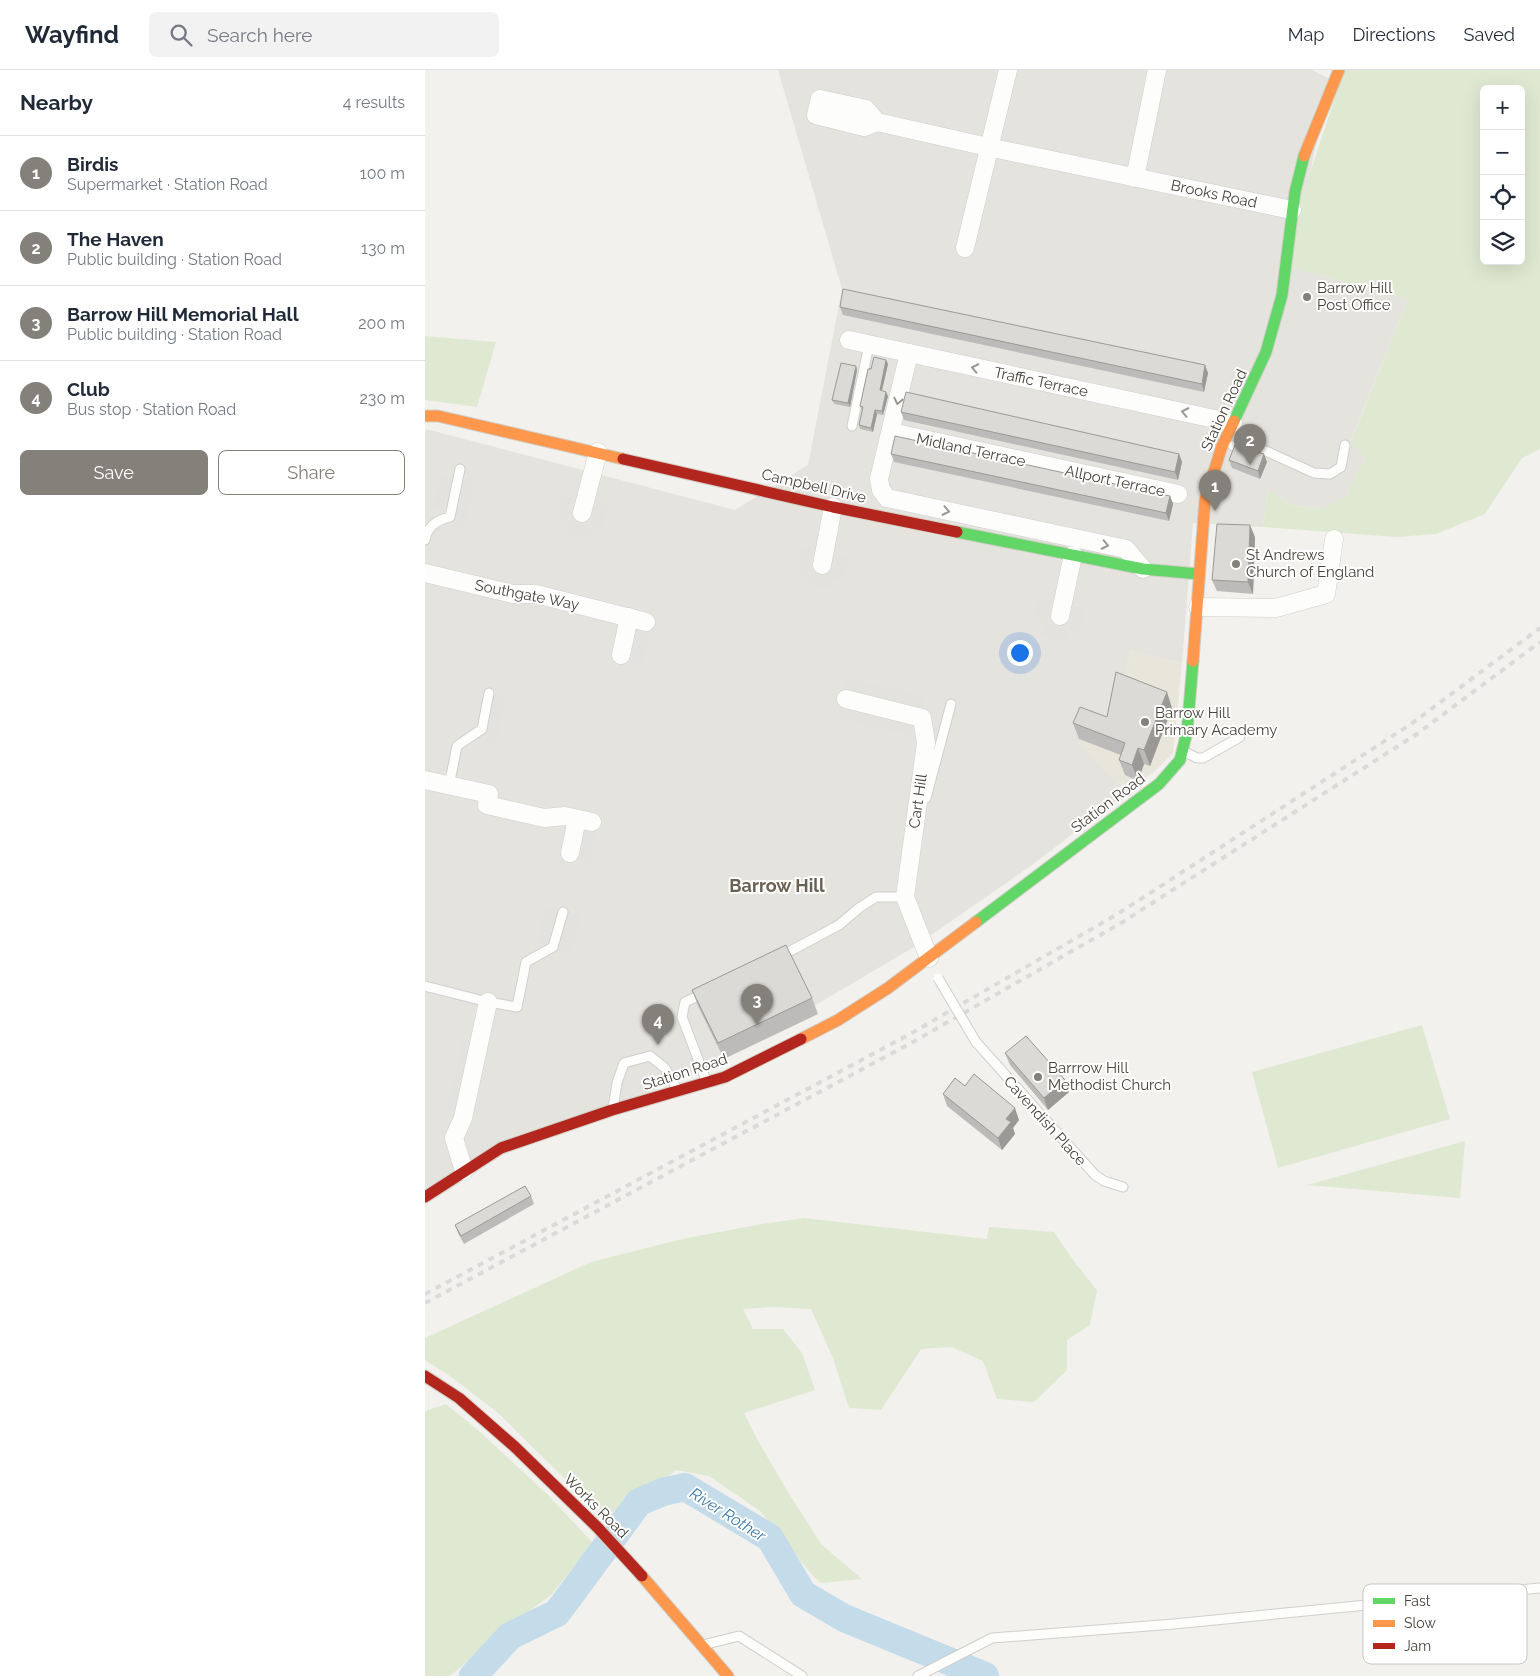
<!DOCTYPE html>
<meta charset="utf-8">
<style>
:root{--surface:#fff;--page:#f2f2f3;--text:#1f2937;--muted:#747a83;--line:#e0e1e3;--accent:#84807a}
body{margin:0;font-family:Raleway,sans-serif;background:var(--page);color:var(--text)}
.controls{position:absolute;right:15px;top:15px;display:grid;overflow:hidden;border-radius:8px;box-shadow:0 5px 20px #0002}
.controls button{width:45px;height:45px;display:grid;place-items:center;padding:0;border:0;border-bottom:1px solid var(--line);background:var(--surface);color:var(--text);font:25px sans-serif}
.you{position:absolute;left:594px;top:582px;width:18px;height:18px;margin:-12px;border:4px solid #fff;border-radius:50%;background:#1a73e8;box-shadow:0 0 0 8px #1a73e833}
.badge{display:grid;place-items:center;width:32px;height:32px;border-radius:50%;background:var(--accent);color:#fff;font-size:16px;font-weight:700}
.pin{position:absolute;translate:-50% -41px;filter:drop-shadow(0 1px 2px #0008)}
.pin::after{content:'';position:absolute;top:26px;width:18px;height:15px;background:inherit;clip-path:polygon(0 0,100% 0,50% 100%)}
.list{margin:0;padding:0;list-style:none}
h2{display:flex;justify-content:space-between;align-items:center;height:65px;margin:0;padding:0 20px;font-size:21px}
h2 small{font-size:16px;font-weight:400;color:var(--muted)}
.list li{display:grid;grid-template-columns:32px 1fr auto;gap:15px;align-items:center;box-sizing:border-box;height:75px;padding:0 20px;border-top:1px solid var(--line)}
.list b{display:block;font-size:19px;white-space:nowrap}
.list p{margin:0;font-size:16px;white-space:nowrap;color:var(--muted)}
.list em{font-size:16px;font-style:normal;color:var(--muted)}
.actions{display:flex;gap:10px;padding:15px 20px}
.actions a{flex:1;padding:11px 0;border:1px solid var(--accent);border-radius:8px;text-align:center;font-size:18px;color:var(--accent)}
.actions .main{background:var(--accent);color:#fff}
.icon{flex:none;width:28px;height:28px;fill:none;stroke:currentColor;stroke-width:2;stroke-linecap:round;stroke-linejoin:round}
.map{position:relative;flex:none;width:1115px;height:1606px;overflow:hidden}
header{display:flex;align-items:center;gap:30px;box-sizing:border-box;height:70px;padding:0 25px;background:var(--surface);border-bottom:1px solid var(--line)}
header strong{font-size:24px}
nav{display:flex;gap:28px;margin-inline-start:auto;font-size:18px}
.search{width:350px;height:45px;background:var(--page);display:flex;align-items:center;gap:12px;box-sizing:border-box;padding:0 18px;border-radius:8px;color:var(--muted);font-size:19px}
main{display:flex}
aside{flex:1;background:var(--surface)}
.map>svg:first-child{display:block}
.residential{fill:#e5e3dd}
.education{fill:#e8e5db}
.green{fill:#dfe9d2;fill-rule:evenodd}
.parking{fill:#e4e2df}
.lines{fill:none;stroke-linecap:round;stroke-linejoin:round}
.river{stroke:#c4dbea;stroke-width:28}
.lane-casing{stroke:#d0cfcc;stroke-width:11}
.street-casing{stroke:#d0cfcc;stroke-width:19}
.fast-casing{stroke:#d0cec6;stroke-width:13}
.slow-casing{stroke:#d0cec6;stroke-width:13}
.jam-casing{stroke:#d0cec6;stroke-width:13}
.lane{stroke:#fdfdfc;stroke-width:9}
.street{stroke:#fdfdfc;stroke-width:18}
.fast{stroke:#63d668;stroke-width:11}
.slow{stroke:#ff974d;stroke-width:11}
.jam{stroke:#b3261e;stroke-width:11}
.rail{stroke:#dadada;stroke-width:4;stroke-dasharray:6 6;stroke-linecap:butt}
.lane-bridge-casing{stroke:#d0cfcc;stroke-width:11;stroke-linecap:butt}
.lane-bridge{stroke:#fdfdfc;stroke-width:9}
.wall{fill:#bdbbb9}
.shaded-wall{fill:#9a9996}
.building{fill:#dcdad7;stroke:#9a9996}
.oneway{stroke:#999792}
.poi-dot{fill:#84807a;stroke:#fff;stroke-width:2}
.labels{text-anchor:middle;stroke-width:4;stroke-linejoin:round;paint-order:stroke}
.street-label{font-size:15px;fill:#48433b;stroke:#fff}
.poi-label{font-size:15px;fill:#48433b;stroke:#fff;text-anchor:start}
.water-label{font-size:16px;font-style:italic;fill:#407aa8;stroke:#fff}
.quarter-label{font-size:18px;font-weight:bold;fill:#6a6153;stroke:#fff}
.key{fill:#fff;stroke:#c8c7c4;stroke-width:1}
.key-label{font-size:14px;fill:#48433b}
</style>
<header>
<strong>Wayfind</strong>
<div class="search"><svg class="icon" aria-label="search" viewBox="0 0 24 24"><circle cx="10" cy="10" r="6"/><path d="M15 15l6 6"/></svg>Search here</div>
<nav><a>Map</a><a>Directions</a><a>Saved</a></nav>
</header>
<main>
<aside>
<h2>Nearby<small>4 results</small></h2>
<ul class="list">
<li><span class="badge">1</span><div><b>Birdis</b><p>Supermarket · Station Road</p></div><em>100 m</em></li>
<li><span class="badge">2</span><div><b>The Haven</b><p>Public building · Station Road</p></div><em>130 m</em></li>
<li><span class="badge">3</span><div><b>Barrow Hill Memorial Hall</b><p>Public building · Station Road</p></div><em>200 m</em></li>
<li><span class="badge">4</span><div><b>Club</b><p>Bus stop · Station Road</p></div><em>230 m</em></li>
</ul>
<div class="actions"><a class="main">Save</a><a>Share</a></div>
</aside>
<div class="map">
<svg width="1115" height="1606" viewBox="0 0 1115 1606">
<rect width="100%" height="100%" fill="#f2f1ee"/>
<path class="residential" d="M353,0H887L905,9L865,197L983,229L926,370L940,387L921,426L896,439L866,435L843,419L838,457L768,453L757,593L705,581L688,659L700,724L607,795L489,877L294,992L0,1118V365L1,359L310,440L383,395L417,219Z"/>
<path class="education" d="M705,581L757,593L748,683L731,700L700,724L653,673L659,649L688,658Z"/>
<g class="green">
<path d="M919,0H1115V379L1097,388L1060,444L1011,464L972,467L838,457L843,419L866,435L895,439L921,426L940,387L926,371L983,229L865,197L872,142ZM1059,19H1096V191H1059Z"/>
<path d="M0,266L71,272L52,337L0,330Z"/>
<path d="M997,955L1025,1049L853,1098L827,1002Z"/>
<path d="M1040,1071L1035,1128L882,1115Z"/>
<path d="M379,1148L562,1169L564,1157L629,1162L651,1194L672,1220L665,1255L642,1270V1300L609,1332L572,1329L558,1291L526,1277L496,1279L456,1340L424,1338L408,1288L386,1239L349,1237L318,1239L328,1259H358L377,1283L390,1320L319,1343L332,1369L361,1419L397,1475L437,1509L396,1513L389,1507L335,1441L284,1406L251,1400L213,1431L182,1445L135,1404L72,1342L25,1306L0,1290V1268L166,1192L257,1169L337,1154Z"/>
<path d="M21,1334L55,1362L123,1425L168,1473L126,1525L72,1566L31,1601L24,1606H0V1341Z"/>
</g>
<g class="parking">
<path d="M15,407L25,408L17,440L8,438Z"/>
<path d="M41,407L50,409L39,457L30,455Z"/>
<path d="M138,424L148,426L143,450L132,448Z"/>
<path d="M172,432L182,434L177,458L166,456L164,467L140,462L142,451L166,456Z"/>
<path d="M378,477L388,479L383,503L407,508L413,485L423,488L418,512L407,509L405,519L381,514L383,504L372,501Z"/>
<path d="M613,528L624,530L620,553L609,551Z"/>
<path d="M649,535L660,538L655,561L644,559Z"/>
<path d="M619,555L643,560L641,571L617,566Z"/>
<path d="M213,560L225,563L217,597L205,594Z"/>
<path d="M421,610L500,626L498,636L419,620Z"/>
<path d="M70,627L80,629L71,674L61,672Z"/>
<path d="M415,637L489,653L486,664L412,648Z"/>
<path d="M161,759L171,761L164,793L154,791Z"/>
<path d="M120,837L156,845L147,881L113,873Z"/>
<path d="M38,968L49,970L32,1043L22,1040Z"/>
</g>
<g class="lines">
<path class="river" d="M48,1606L85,1566L132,1543L214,1432L238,1422L260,1417L345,1468L378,1524L419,1548L560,1606"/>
<defs>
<g id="lane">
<path d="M427,356L444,275"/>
<path d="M808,376L841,381L889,403L905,404L916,397L920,375"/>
<path d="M0,470C2,456 12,450 25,447L35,399"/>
<path d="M760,682L772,688H778L815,667V662"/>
<path d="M24,716L32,676L57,659L64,623"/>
<path d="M501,728L526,634"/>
<path d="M354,887L414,855L434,838L451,827H480"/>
<path d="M0,916L63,932L92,937L101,892L128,877L138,842"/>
<path d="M280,923L260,932L257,947L281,1010"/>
<path d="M551,972L670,1105L679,1111L698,1117"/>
<path d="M188,1038L192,1013L199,993L225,986L240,998L252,1019"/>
<path d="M278,1575L314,1566L377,1606"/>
<path d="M493,1606L567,1568L749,1554L1115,1518"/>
</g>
<g id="street">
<path d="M452,52L441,39L395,29L391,45L439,57L452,52L563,77L867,140"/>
<path d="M710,108L732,0"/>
<path d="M540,178L583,0"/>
<path d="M424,270L808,353"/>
<path d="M484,283L454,409L456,420L462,428L701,479L718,499"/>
<path d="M466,362L753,424"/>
<path d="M157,443L173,382"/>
<path d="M397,495L408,437"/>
<path d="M0,503L88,524H111L221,552"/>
<path d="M773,537L851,538L901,524L909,469"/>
<path d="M635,546L648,485"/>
<path d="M196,585L204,547"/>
<path d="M421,629L497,648L501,673L480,827L504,888"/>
<path d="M0,710L64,724L62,735L119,748L140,746L167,752"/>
<path d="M145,783L152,749"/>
<path d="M39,1101L29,1068L38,1048L63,932"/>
</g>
<g id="fast">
<path d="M809,351L841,282L857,225L870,122L879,86"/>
<path d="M532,462L718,499L774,504"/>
<path d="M551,852L734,714L755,690L762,662L768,591"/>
</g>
<g id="slow">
<path d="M879,86L914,0"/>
<path d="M0,346H13L198,389"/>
<path d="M768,591L780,430L797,376L809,351"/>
<path d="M376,969L413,950L463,918L551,852"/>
<path d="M217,1506L303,1606"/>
</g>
<g id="jam">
<path d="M198,389L408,437L532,462"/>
<path d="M0,1127L76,1078L187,1040L300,1007L376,969"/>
<path d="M0,1306L34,1328L90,1377L173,1458L217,1506"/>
</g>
</defs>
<use href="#lane" class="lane-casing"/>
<use href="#street" class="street-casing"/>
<use href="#fast" class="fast-casing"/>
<use href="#slow" class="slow-casing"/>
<use href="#jam" class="jam-casing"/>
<use href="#lane" class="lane"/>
<use href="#street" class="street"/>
<use href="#fast" class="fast"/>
<use href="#slow" class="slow"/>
<use href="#jam" class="jam"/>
<g class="rail">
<path d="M0,1224L485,964L691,845L986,654L1115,558"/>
<path d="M0,1233L488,972L696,853L992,664L1115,572"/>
</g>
<defs>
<path id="lane-bridge" d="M513,908L551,972"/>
</defs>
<use href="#lane-bridge" class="lane-bridge-casing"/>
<use href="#lane-bridge" class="lane-bridge"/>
</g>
<g class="wall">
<path d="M415,237L783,303L779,322L418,245Z"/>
<path d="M461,290L463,294L457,321L463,326L458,345L452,344L448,362L435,359L434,355L437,340L435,336Z"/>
<path d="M431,296L432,300L425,337L409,334L407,330Z"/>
<path d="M476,342L754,384L757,392L753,410L479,350Z"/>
<path d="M466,384L745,426L748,434L744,451L469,392Z"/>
<path d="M804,390L842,392L835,409L807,398Z"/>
<path d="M830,467L828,524L792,521L787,510Z"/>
<path d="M747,638L725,696L719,694L713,711L700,705L694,690L696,685L654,669L648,653L682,647Z"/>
<path d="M267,920L387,928L393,944L299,989L273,936Z"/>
<path d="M580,983L644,1022L623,1040L585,995Z"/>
<path d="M540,1016L594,1050L588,1058L590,1064L577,1080L522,1036L518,1024Z"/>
<path d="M106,1126L109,1134L39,1174L33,1163L30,1155Z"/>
</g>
<g class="shaded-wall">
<path d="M461,290L463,294L456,324L455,320Z"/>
<path d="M780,295L783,303L779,322L777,314Z"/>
<path d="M431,296L432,300L425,337L423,333Z"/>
<path d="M461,322L463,326L458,345L457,341Z"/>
<path d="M450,340L452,344L448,362L446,358Z"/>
<path d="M754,384L757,392L753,410L750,402Z"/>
<path d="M839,384L842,392L835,409L833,401Z"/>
<path d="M745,426L748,434L744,451L741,443Z"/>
<path d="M825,455L830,467L828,524L823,512Z"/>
<path d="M742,622L747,638L725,696L719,680Z"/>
<path d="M713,678L719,694L713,711L707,695Z"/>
<path d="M640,1010L644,1022L623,1040L619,1028Z"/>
<path d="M590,1038L594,1050L588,1058L590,1064L577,1080L573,1068L581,1049Z"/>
</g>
<g class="building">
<path d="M418,219L780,295L777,314L415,237Z"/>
<path d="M449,287L461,290L455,320L461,322L457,341L450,340L446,358L434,355L438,337L435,336L443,299H446Z"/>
<path d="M416,293L431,296L423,333L407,330Z"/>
<path d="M481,322L754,384L750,402L476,342Z"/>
<path d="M470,366L745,426L741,443L466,384Z"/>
<path d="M810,375L839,384L833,401L804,390Z"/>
<path d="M792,454L825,455L823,512L787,510Z"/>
<path d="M691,602L742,622L719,680L713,678L707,695L694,690L700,673L648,653L655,637L682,647Z"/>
<path d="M361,875L387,928L293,973L267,920Z"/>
<path d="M601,966L640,1010L619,1028L580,983Z"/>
<path d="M549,1004L590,1038L581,1049L586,1052L573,1068L518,1024L530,1008L540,1016Z"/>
<path d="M100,1116L106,1126L36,1166L30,1155Z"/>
</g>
<defs><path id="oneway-chevron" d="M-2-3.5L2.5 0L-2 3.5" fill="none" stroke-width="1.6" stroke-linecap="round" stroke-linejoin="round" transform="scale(1.25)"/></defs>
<g class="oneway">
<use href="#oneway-chevron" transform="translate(550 298) rotate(-168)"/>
<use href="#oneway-chevron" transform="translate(473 331) rotate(103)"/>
<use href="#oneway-chevron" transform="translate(760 342) rotate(-168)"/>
<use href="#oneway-chevron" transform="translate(521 441) rotate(12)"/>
<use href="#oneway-chevron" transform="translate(680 475) rotate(12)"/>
</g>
<g class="poi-dot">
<circle cx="882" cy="227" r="5"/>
<circle cx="811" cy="494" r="5"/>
<circle cx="720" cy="652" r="5"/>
<circle cx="613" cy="1007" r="5"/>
</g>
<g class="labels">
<g class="street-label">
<text transform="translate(789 124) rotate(12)" y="5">Brooks Road</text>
<text transform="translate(616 312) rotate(12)" y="5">Traffic Terrace</text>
<text transform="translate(799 340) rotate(-65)" y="5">Station Road</text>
<text transform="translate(546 380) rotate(12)" y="5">Midland Terrace</text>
<text transform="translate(690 411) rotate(12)" y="5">Allport Terrace</text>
<text transform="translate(389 416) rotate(13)" y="5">Campbell Drive</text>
<text transform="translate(102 525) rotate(11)" y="5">Southgate Way</text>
<text transform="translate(493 731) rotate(-82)" y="5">Cart Hill</text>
<text transform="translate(683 733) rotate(-37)" y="5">Station Road</text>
<text transform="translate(260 1002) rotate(-18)" y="5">Station Road</text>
<text transform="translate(620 1051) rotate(48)" y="5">Cavendish Place</text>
<text transform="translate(171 1436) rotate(45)" y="5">Works Road</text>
</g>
<g class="poi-label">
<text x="892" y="223">Barrow Hill<tspan x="892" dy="17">Post Office</tspan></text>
<text x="821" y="490">St Andrews<tspan x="821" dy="17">Church of England</tspan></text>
<text x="730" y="648">Barrow Hill<tspan x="730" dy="17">Primary Academy</tspan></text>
<text x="623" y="1003">Barrrow Hill<tspan x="623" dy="17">Methodist Church</tspan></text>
</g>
<g class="water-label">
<text transform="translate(303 1444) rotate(32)" y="6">River Rother</text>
</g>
<g class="quarter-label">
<text x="352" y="822">Barrow Hill</text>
</g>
</g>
<rect x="938" y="1514" width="164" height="80" rx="8" class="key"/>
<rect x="948" y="1528" width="22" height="6" fill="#63d668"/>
<rect x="948" y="1550" width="22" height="7" fill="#ff974d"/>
<rect x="948" y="1573" width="22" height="6" fill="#b3261e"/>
<g class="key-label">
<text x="979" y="1536">Fast</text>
<text x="979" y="1558">Slow</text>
<text x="979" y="1581">Jam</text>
</g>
</svg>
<div class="controls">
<button>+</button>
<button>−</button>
<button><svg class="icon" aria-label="locate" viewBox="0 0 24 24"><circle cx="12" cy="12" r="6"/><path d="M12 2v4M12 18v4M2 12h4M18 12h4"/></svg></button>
<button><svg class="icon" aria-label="layers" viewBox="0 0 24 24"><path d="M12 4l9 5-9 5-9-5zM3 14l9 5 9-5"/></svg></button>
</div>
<div class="you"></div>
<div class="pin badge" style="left:790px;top:441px">1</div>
<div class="pin badge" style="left:825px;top:395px">2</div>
<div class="pin badge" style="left:332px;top:955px">3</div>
<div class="pin badge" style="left:233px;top:975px">4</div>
</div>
</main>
